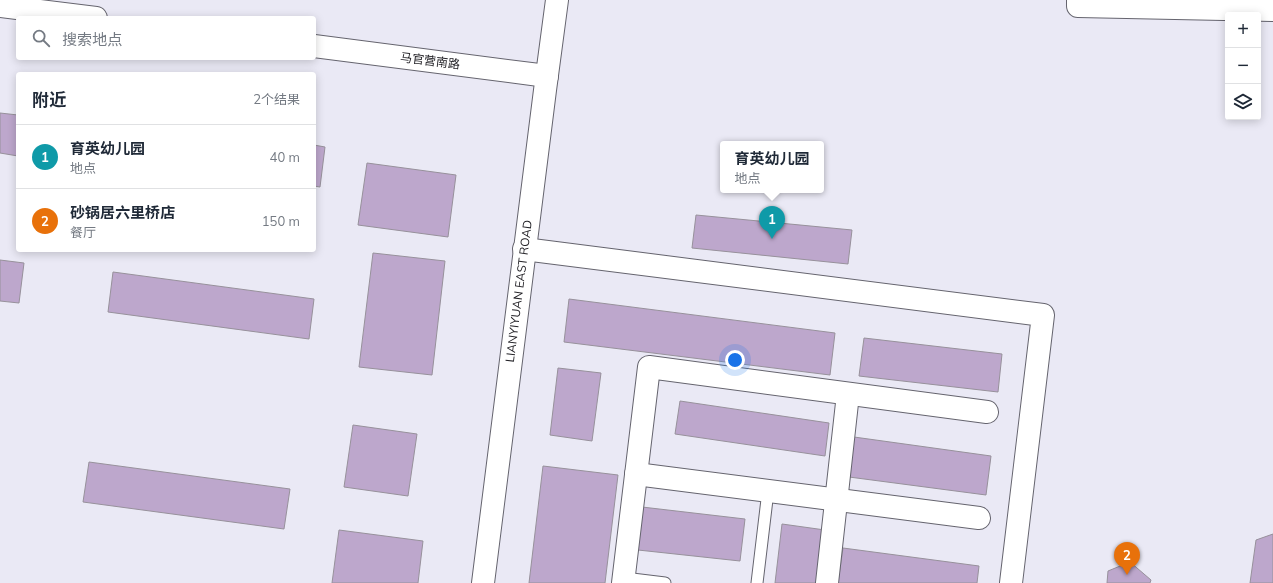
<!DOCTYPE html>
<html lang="zh">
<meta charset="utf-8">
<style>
:root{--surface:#fff;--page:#f6f6f7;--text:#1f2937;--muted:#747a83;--line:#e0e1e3;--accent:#b32611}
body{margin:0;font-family:Mulish,"Noto Sans SC",sans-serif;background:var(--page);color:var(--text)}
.controls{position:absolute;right:12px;top:12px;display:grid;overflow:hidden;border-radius:4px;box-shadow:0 2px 10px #0003}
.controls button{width:36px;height:36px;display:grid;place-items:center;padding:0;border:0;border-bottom:1px solid var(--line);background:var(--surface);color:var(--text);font:20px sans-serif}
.you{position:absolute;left:735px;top:360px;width:14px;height:14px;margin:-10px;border:3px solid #fff;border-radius:50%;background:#1a73e8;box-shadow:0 0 0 6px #1a73e833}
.badge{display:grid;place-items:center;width:26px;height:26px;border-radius:50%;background:var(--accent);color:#fff;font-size:13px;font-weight:700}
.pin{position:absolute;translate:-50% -33px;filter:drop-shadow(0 1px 2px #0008)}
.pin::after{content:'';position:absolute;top:21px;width:14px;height:12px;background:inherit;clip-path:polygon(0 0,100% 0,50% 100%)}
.popup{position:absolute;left:720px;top:141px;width:104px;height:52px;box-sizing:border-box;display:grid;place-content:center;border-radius:4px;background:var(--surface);filter:drop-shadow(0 1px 3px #0005);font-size:13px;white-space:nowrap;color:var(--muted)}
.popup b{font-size:15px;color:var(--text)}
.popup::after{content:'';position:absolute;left:50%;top:100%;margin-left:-8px;border:8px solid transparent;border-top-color:var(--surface)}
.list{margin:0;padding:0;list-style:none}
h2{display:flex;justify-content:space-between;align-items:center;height:52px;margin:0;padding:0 16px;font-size:17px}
h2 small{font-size:13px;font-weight:400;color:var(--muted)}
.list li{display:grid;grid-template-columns:26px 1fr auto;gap:12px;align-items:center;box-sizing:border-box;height:64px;padding:0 16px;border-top:1px solid var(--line)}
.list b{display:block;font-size:15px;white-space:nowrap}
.list p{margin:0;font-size:13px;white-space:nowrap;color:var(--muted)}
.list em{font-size:13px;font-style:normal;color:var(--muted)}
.icon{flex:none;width:22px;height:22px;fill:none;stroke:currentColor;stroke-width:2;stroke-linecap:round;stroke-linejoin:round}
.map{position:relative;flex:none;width:1273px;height:583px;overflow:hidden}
.search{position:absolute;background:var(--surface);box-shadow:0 2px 10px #0003;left:16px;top:16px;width:300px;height:44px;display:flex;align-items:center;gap:10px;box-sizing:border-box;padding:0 14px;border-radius:4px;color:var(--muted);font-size:15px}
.panel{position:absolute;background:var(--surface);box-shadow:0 2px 10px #0003;left:16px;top:72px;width:300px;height:180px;border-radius:4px}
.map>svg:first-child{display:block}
.building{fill:#bda7cc;stroke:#97919b}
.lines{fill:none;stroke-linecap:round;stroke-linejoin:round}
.lane-casing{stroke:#65646e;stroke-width:13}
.street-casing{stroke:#65646e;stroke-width:24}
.secondary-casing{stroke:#65646e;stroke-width:24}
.lane{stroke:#fff;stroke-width:11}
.street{stroke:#fff;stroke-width:22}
.secondary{stroke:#fff;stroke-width:22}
.labels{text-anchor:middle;stroke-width:3.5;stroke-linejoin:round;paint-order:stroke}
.street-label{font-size:12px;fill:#232227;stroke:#fff}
</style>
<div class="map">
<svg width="1273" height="583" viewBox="0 0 1273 583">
<rect width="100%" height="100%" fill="#eae9f5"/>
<g class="building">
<path d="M0,113L18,115V156L0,153Z"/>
<path d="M314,145L325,147L320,187L314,186Z"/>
<path d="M367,163L456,175L448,237L358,225Z"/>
<path d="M696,215L852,230L848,264L692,248Z"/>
<path d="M373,253L445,261L432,375L359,367Z"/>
<path d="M0,260L24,263L19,303L0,301Z"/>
<path d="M113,272L314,299L309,339L108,312Z"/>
<path d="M569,299L835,333L830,375L564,342Z"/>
<path d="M864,338L1002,354L998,392L859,376Z"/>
<path d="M558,368L601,373L592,441L550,435Z"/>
<path d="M680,401L829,423L825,456L675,434Z"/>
<path d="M353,425L417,434L408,496L344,487Z"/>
<path d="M854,437L991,456L986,495L849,477Z"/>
<path d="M89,462L290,489L284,529L83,502Z"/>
<path d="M543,466L618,475L605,583H529Z"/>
<path d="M642,507L745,519L740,561L638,550Z"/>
<path d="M782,524L825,530L818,583H775Z"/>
<path d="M339,530L423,541L418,583H332Z"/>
<path d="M1273,534V583H1250L1256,540Z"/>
<path d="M843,548L979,566L977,583H838Z"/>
<path d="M1130,562L1151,580L1150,583H1107L1108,571Z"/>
</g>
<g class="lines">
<defs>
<g id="lane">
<path d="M624,578L665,583"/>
<path d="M757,583L768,491"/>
</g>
<g id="street">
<path d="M1078,0V6L1273,10"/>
<path d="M636,474L979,518"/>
<path d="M623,583L649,367L987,412"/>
<path d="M827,583L848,394"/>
</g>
<g id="secondary">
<path d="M0,6L96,18"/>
<path d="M314,46L547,76"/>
<path d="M524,249L1043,315L1011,583"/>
<path id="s1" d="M483,583C506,388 531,194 557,0"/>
</g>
</defs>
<use href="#lane" class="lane-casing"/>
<use href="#street" class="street-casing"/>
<use href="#secondary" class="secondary-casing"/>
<use href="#lane" class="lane"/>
<use href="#street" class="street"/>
<use href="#secondary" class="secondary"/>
</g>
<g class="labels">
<g class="street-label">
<text transform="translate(430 61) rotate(7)" y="4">马官营南路</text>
<text dy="4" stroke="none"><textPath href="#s1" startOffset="294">LIANYIYUAN EAST ROAD</textPath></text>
</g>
</g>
</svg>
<div class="controls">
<button>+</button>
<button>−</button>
<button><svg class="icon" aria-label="layers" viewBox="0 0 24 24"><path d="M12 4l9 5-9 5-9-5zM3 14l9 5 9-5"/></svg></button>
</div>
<div class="you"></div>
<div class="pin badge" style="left:772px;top:239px;background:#0f9aa8">1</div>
<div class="popup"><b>育英幼儿园</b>地点</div>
<div class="pin badge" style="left:1127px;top:575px;background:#e8710a">2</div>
<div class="search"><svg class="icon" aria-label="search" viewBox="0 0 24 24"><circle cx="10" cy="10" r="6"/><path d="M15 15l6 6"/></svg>搜索地点</div>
<section class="panel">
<h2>附近<small>2个结果</small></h2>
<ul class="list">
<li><span class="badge" style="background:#0f9aa8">1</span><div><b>育英幼儿园</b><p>地点</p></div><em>40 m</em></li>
<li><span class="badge" style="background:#e8710a">2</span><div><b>砂锅居六里桥店</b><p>餐厅</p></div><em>150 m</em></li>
</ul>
</section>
</div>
